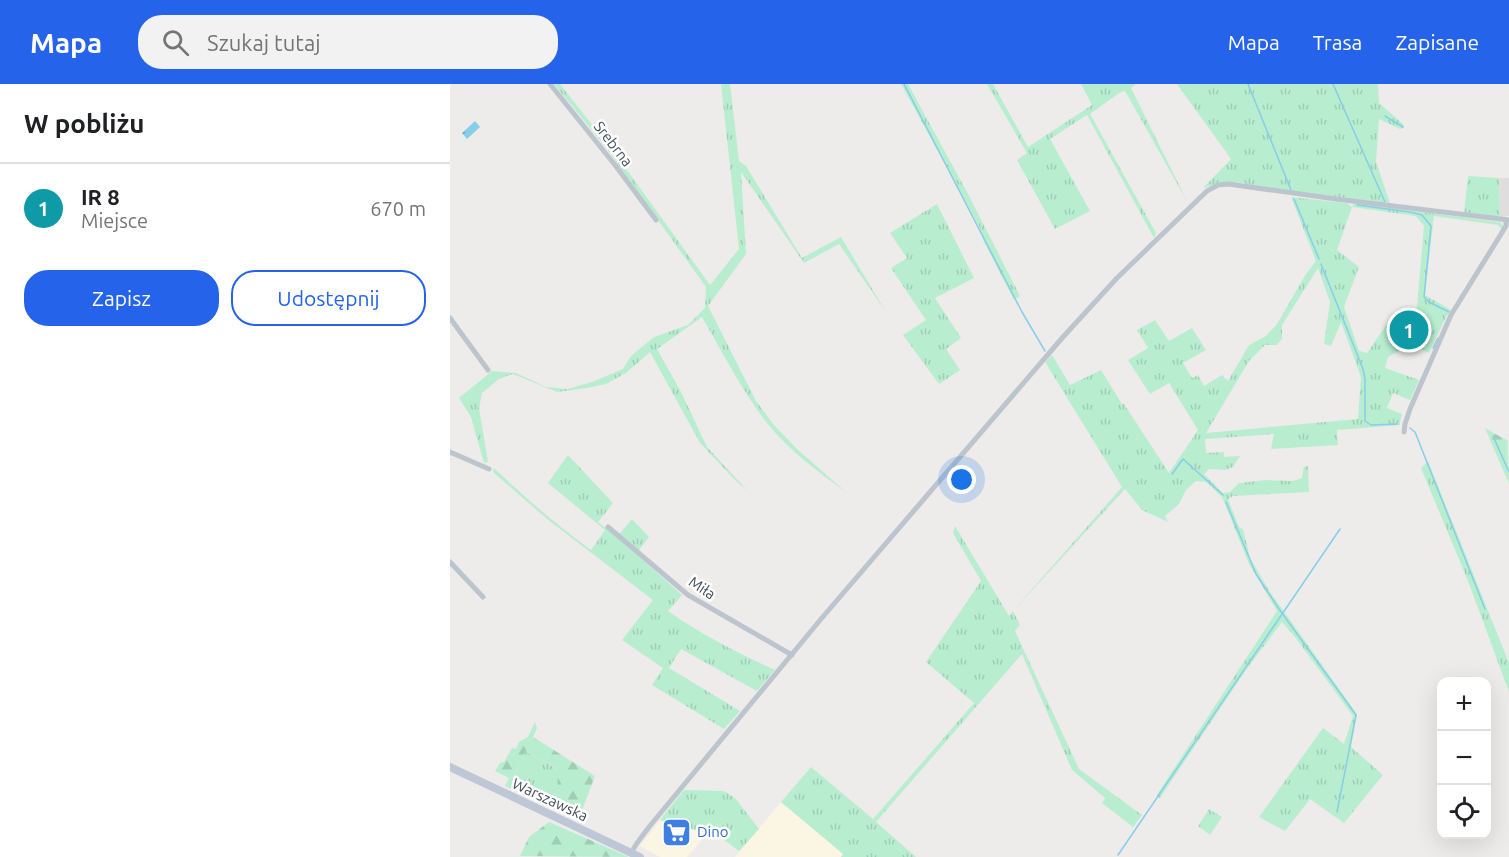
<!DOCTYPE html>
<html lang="pl">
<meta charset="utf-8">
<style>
:root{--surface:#fff;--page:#f2f2f2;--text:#202124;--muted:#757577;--line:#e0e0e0;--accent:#2563eb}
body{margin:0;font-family:Ubuntu,sans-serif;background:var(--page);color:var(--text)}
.controls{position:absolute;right:18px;bottom:18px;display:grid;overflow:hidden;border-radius:12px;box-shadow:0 6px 24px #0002}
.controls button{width:54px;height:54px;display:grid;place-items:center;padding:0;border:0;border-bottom:2px solid var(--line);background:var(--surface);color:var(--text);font:30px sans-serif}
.you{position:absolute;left:512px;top:396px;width:21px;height:21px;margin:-15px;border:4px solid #fff;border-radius:50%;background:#1a73e8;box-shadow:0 0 0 9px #1a73e833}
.badge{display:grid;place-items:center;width:39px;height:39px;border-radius:50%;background:var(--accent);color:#fff;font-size:20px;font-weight:700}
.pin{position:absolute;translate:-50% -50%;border:3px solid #fff;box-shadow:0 2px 6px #0006}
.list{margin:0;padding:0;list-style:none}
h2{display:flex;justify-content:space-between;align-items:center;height:78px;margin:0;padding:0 24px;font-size:26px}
h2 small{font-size:20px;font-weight:400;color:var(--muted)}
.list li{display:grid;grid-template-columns:39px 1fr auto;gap:18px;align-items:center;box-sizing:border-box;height:90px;padding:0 24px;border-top:2px solid var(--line)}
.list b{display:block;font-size:22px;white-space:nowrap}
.list p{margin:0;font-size:20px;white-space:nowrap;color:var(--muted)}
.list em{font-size:20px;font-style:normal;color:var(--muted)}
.actions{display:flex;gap:12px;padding:18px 24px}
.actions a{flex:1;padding:14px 0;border:2px solid var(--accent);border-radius:24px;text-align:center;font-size:21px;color:var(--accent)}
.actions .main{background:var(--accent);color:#fff}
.icon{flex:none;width:33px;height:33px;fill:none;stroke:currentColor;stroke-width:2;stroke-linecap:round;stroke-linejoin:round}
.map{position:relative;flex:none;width:1059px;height:773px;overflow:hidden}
header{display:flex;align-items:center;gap:36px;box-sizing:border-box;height:84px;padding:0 30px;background:var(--accent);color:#fff}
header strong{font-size:28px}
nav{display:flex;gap:33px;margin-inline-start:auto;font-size:21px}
.search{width:420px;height:54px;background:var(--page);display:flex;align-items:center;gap:15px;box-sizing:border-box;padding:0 21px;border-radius:24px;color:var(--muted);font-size:22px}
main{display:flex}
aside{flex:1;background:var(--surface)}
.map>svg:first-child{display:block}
.commercial{fill:#fbf5e3}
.education{fill:#dfdddd}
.grass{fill:url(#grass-tufts);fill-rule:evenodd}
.forest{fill:url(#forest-firs)}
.water{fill:url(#water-ripples)}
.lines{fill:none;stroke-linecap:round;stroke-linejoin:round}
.stream{stroke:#86cee9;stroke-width:1.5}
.minor{stroke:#bcc5ce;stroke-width:5}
.secondary{stroke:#bec7d5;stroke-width:8}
.labels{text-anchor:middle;stroke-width:5;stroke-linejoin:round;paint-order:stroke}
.street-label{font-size:15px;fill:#444e58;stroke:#fff}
.shop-label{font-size:15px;fill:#366cbe;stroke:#fff;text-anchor:start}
</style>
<header>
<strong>Mapa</strong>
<div class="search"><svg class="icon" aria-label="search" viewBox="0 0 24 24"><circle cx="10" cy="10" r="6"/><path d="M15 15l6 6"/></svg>Szukaj tutaj</div>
<nav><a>Mapa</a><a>Trasa</a><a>Zapisane</a></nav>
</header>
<main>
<aside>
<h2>W pobliżu<small></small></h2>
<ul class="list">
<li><span class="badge" style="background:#0f9aa8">1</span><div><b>IR 8</b><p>Miejsce</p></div><em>670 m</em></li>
</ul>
<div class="actions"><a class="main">Zapisz</a><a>Udostępnij</a></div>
</aside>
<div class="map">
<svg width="1059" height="773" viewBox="0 0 1059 773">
<defs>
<pattern id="grass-tufts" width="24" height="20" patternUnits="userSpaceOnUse" patternTransform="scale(1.5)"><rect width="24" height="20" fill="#b9edd0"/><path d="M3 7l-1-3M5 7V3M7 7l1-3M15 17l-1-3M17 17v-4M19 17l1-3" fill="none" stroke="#a0cdb5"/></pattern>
<pattern id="forest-firs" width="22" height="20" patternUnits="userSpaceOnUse" patternTransform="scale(1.5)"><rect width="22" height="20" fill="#b9edd0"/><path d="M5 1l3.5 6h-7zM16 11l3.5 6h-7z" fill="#a0cdb5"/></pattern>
<pattern id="water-ripples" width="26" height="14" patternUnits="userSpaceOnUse" patternTransform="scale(1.5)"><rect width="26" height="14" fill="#86cee9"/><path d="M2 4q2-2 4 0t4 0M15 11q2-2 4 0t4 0" fill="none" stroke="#6fa9c0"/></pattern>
</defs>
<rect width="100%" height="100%" fill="#eeebeb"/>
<g class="commercial">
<path d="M331,718L394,770L391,773H285Z"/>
<path d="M210,736L258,749L237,773H210L190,762Z"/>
</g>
<path class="education" d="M1049,94H1059V132L1050,133Z"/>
<g class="grass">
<path d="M104,0H110L169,75L260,201L289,165L271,0H280L289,77L296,82L352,174L391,153L436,228L389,160L354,179L291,88L296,170L258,222L306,317L324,341L347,365L397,409C369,388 339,367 317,339C292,307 273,269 252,233L207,265L231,308L257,363L297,406L288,399L250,359L200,268L176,289L156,300L137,304L107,308L63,290L49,295L32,309L29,324L38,378L34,379L21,333L9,314L42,287L66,289L96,303L117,305L142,298L173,285L181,272L204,253L238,241L255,224L256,203L154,61Z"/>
<path d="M451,0H458L518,110L570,212L564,216L534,158L529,142Z"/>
<path d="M537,0H543L578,63L642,21L631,0H686L681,4L738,119L675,7L669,9L640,30L706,149L704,154L637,31L600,55L640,127L605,145L567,76L577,69Z"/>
<path d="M727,0H928L929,19L953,40L954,44L950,45L929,35L926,78L940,119L845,108L791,99L774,98L753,104L781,75Z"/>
<path d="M1018,92L1049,94L1050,133L1014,129Z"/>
<path d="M841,113L897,119L902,123L904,119L1050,138L1054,143L1052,146L1048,141L984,132L975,211L1001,226L997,231L979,269L961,260L938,273L935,284L969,296L960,316L943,309L937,324L952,330L950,338V341L887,346L888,361L821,365L824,350L755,355L756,369L774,368V373L790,372L783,383L775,386L759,385L754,390L773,409L780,408L789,399L816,396L843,397L852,394L854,383L858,382L859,408L783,412L778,415L789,443L793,445L800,474L820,508L907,630L901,663L933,691L894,739L860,715L835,747L809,733L873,644L894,660L903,632L845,553L832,538L796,586L710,714L706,712L827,527L799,480L772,413L756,398L746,397L736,406L729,420L715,432L718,438L692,426L675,405L563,527L570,541L565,547L629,685L692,731L683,743L652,719L655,714L622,686L572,570L426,738L466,773H391L393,770L331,718L361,683L423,735L524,619L476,578L531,497L503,449L505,442L559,532L563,527L672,403L595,278L602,271L620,301L651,286L672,320H674L719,389L748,346L719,299L700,310L678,276L698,264L687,246L705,236L719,257L742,244L756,266L733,279L742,294L748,291L754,302L772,291L778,297L799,261L816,252L827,240L856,190L866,177ZM902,123L966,132L974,142L966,234L937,240L917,269L909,267L894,223L909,183L887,166ZM868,184L880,218L874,260L881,262L891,238L911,293L908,335L756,349L799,277L815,261H827L832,255V241Z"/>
<path d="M487,120L524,194L485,214L511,254L496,265L510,286L489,300L453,251L476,236L441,184L457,174L440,149Z"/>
<path d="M118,371L163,419L148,438L167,453L182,435L199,453L186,470L232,511L218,527C252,551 288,569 325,586L307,607L231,565L219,584L290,627L274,645L202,601L213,584L172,556L203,516L97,435L43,388L44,384C74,413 107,441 141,466L155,446L98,399Z"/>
<path d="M978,377L1059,579V608L1018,497L971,384Z"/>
<path d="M76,667L109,686L107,716L110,721L131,729L129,737L55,702L59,694L63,693Z"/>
<path d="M234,706L274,707L285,714L309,745L289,767L270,753L210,736Z"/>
<path d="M759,725L772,733L760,751L748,742Z"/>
</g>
<g class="forest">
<path d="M1035,344L1058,357C1057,372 1059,386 1059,400Z"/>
<path d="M85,638L87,644L83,653L145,692L131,729L110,721L107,716L108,685L76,667L63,693L59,694L45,687L50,679L54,678L62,664L66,665L69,658L78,653Z"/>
<path d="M99,738L179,773L70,772L79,753Z"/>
</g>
<path class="water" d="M25,37L30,43L17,55L12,49Z"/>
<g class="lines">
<g class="stream">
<path d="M454,0L572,228L595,267"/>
<path d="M798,0L841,106"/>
<path d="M883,0L935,118"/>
<path d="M935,32L953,43"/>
<path d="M844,115L869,175"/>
<path d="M907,121L960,128L972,131L981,142L974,213L979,218L999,228"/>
<path d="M871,180L913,285L915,295V337L921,341L947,340"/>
<path d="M983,264L988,254"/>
<path d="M960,344L965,348L1035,525"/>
<path d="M1043,352L1059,388"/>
<path d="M722,390L733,375L773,411"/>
<path d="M776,418L806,490L829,525L906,631L887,728"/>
<path d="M668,771L890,445"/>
</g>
<g class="minor">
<path d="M100,0L165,81L206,136"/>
<path d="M0,234L38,286"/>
<path d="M954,348L955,340L960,325L1001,231L1056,142V137"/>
<path d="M0,368L39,385"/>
<path d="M158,443L238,511L342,571"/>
<path d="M0,478L33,513"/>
<path d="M181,769L187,759L199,743L371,535L613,253L667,194L757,107L768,101L778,100L886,115L1059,136"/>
</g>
<path class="secondary" d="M0,683L190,773"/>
</g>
<defs>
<symbol id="supermarket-square" viewBox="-11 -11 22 22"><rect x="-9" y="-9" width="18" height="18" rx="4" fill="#3f7fe0" stroke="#fff"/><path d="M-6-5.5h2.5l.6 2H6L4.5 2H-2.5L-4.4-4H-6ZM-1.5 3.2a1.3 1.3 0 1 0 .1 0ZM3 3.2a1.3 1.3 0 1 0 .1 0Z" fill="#fff"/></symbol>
</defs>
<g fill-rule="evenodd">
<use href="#supermarket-square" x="210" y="732" width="33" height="33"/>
</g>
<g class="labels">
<g class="street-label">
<text transform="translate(163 60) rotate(52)" y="5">Srebrna</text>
<text transform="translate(252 504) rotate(34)" y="5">Miła</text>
<text transform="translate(100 716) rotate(25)" y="5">Warszawska</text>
</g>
<g class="shop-label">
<text x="247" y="753">Dino</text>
</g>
</g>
</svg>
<div class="controls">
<button>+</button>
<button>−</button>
<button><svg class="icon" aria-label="locate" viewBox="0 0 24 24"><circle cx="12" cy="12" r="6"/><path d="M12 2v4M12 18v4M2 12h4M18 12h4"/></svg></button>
</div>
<div class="you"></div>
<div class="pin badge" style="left:959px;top:246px;background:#0f9aa8">1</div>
</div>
</main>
